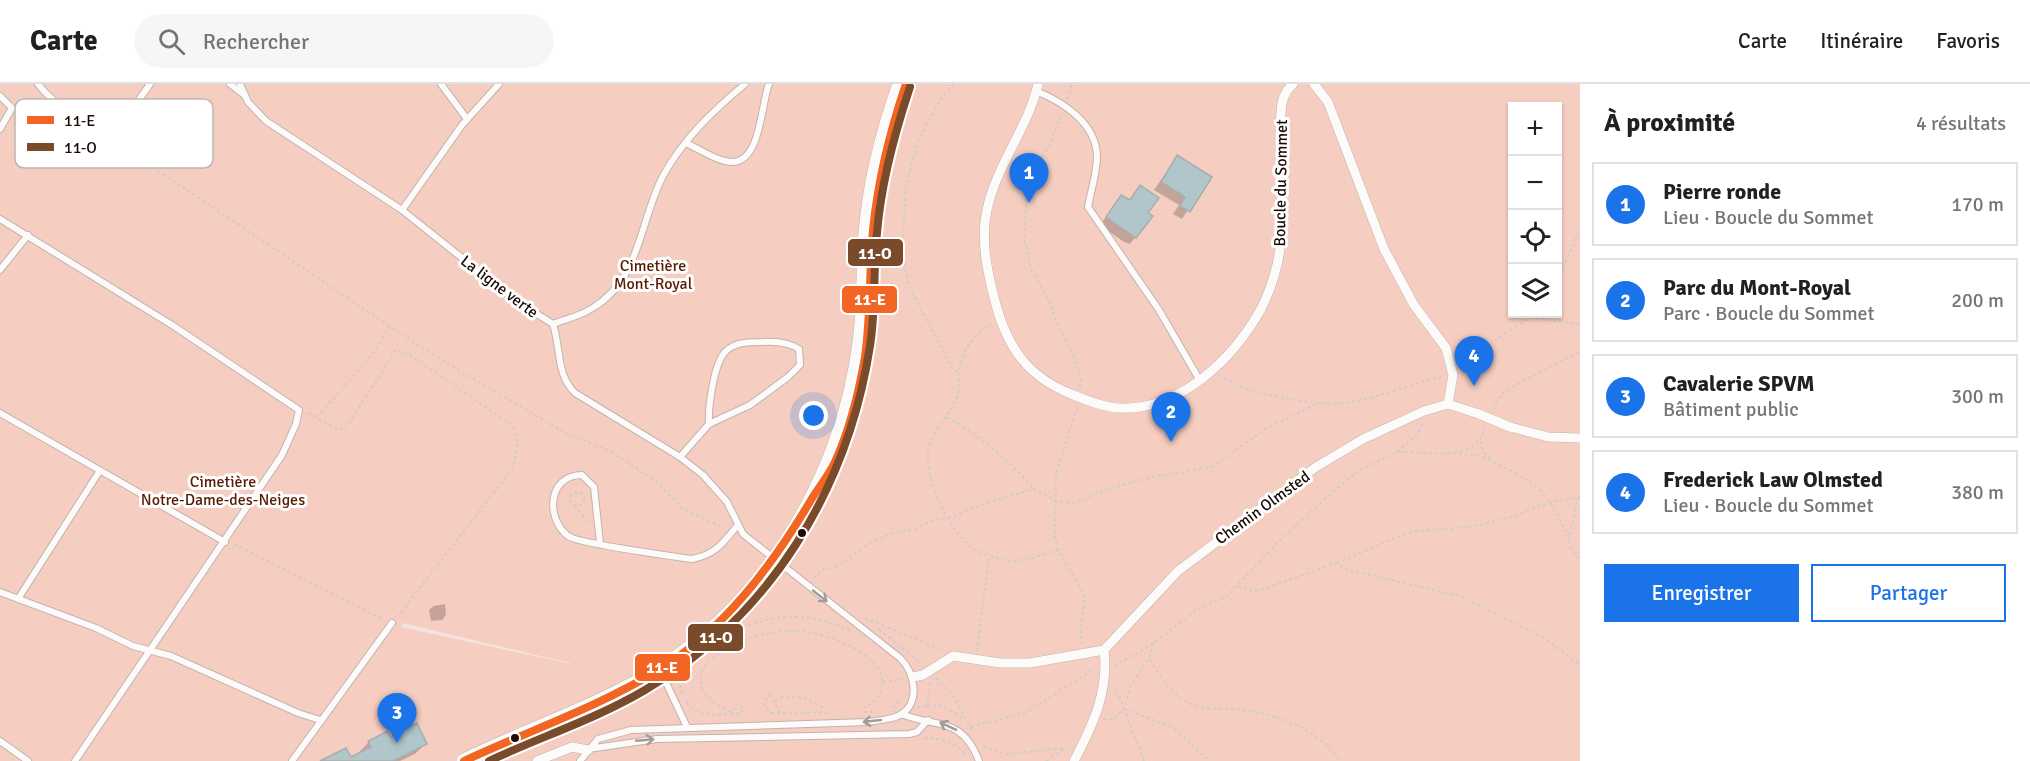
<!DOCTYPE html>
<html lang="fr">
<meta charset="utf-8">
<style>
:root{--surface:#fff;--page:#f6f6f6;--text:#202124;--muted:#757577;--line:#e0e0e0;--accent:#1a73e8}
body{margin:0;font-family:Signika,sans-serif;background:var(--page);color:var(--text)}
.controls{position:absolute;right:18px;top:18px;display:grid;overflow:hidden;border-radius:0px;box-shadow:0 2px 4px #0004}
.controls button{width:54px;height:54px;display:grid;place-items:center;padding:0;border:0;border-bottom:2px solid var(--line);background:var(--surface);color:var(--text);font:30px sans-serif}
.you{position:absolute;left:814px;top:332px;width:21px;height:21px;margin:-15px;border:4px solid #fff;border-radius:50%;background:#1a73e8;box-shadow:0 0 0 9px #1a73e833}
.badge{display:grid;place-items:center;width:39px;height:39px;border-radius:50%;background:var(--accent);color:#fff;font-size:20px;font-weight:700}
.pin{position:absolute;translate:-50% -50px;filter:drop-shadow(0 2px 3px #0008)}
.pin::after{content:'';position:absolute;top:32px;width:21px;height:18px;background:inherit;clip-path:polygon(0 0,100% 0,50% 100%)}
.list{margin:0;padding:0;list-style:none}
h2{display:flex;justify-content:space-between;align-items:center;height:78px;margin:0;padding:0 24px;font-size:26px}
h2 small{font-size:20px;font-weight:400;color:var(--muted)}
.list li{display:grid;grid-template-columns:39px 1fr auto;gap:18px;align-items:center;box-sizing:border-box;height:84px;margin:0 12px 12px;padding:0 12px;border:2px solid var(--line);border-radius:0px}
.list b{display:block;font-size:22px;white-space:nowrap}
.list p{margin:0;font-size:20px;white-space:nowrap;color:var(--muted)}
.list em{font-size:20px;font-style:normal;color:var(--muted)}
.actions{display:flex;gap:12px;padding:18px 24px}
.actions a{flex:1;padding:14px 0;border:2px solid var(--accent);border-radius:0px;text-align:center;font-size:21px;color:var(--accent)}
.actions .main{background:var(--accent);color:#fff}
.icon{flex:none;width:33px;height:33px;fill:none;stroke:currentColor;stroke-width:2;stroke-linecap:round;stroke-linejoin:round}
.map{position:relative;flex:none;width:1580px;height:677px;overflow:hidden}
header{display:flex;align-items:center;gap:36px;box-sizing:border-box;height:84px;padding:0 30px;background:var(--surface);border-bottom:2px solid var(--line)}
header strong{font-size:28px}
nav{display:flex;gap:33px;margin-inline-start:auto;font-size:21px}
.search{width:420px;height:54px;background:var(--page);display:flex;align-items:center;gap:15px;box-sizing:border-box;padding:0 21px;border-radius:33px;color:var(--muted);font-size:22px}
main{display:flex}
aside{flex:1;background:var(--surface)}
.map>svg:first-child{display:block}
.green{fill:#f6cec1;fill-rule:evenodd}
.shadow{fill:#0003}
.building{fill:#b0c6cb;stroke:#aaadad;stroke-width:1.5}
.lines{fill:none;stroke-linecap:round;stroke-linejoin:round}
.service-casing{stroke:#c2b3ae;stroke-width:8}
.pedestrian-casing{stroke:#c2b3ae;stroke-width:10}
.tertiary-casing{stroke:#c2b3ae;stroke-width:16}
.path{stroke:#d1ccca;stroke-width:2;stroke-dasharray:3 3;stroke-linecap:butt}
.service{stroke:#fdfbfa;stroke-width:6}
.pedestrian{stroke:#fdfbfa;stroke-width:9}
.tertiary{stroke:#fdfbfa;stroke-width:15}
.pedestrian-bridge-casing{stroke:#c2b3ae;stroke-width:10;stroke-linecap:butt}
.pedestrian-bridge{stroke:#fdfbfa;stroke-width:9}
.bus-1-casing{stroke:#fff;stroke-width:12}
.bus-2-casing{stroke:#fff;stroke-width:12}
.bus-1{stroke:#f26522;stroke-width:8}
.bus-2{stroke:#7a4b2a;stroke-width:8}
.oneway{stroke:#a29b98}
.bus-dot{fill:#1a0b06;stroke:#fff;stroke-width:2}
.labels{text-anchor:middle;stroke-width:6;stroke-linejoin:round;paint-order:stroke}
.street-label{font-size:16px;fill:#1a0b06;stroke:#fff}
.park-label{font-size:16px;fill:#581a03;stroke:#fff}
.key{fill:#fff;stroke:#bab6b4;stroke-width:1.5}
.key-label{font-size:16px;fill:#1a0b06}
.line-badge{stroke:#fff;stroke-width:2}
.badge-label{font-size:16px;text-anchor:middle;font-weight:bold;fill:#fff}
</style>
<header>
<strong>Carte</strong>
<div class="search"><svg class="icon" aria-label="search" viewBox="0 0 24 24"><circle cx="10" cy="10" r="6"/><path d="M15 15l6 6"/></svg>Rechercher</div>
<nav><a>Carte</a><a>Itinéraire</a><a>Favoris</a></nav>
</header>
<main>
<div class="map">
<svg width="1580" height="677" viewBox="0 0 1580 677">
<rect width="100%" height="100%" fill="#f3e3de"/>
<path class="green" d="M0,0H1580V677H0ZM1512,22H1558V230H1512ZM403,539L570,579L571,580L401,543Z"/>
<g class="shadow">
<path d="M1177,73L1210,93L1182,135L1173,130L1179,121L1154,106Z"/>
<path d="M1140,103L1146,130L1151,133L1130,160L1124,158L1100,141L1121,112L1128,117Z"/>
<path d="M445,520L446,531L442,536L431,537L429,526L434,522Z"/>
<path d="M387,649L391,655L425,660L415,670L400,677H324L350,675L360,670L359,668L369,658Z"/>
</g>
<g class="building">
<path d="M1177,71L1212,93L1190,128L1180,122L1185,113L1161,98Z"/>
<path d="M1140,101L1159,114L1148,129L1153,132L1136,154L1106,133L1121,111L1130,116Z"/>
<path d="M417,639L427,660L393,677H320L346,664L351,673L371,663L368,657L388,647L391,653Z"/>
</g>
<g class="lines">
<defs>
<g id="service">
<path d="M38,0C47,12 57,20 70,28C111,53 127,34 150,0"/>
<path d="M230,0L244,11"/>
<path d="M240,0L248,18L266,37L402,126L516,217L553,240C561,265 556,290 575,309L680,373L703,391L727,418L743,450L900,574C914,588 921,616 902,630C893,636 878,636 868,638L631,646L598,655L580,677"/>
<path d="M441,0L467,35"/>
<path d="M1036,7C1063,18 1096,39 1097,72C1097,89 1091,106 1088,123L1159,226L1199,295"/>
<path d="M0,12L12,24L0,45"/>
<path d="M686,59C699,65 720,79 734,78C761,75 761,20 769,0"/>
<path d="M402,126L462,41L499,0"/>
<path d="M0,135L172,241L299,326L296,340L282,371L75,677"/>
<path d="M0,186L28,151"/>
<path d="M553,240C566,235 580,232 591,225C641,196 639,138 663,92C683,55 714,26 745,0"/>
<path d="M0,329L225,458"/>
<path d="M680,373L709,340L750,321L788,293L800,281L799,265C788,258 775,257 762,258C750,258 735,258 726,267C714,278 708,323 709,340"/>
<path d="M600,459L594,403L582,391C548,391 545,434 568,452C579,460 672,472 692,475C715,471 723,459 737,442"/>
<path d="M0,508L96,544L133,562L171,572L298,629L320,636"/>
<path d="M18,515L99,388"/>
<path d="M660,586L687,643"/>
<path d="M901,630C937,644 962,632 979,677"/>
<path d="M0,657L28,677"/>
<path d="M588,665L657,655L909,650L917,648L928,636"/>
<path d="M292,677L392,539"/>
</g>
<g id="pedestrian">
<path d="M1038,0C1028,44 996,82 987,126C980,157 988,191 996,221C1008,264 1028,293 1071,310C1085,316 1103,323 1119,324C1180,327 1233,275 1261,225C1272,203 1279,180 1281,155C1285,110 1276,64 1282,19C1284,11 1287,5 1293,0"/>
<path d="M1314,0L1328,18L1384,165L1414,221L1446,264L1453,291L1448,320L1479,330"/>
<path d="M1510,343L1548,353L1580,354"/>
<path d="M913,593L923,591L953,572L1000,579H1030L1104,566"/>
<path d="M537,677L572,663L588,666"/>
<path d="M1074,677C1093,641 1109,607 1104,566L1178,487L1316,383L1363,355L1424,327L1448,320"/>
</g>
<path id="tertiary" d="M464,677C529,645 600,623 661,584C772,513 843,388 860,259C865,223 863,186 866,150C870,99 883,48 900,0"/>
</defs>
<use href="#service" class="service-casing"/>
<use href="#pedestrian" class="pedestrian-casing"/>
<use href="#tertiary" class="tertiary-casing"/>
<g class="path">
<path d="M954,0L940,16L919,55L906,101L902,169L909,202L952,284L958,288"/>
<path d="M1067,15L1072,0"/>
<path d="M1061,32L1049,62L1033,88L1027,111L1024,154L1031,185L1049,216L1054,233L1073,271L1081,293L1080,303"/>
<path d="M104,48L117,59L425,266L567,350L608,366L656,397L682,424L724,444"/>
<path d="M1558,195L1580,145"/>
<path d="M991,240C974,250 961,268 959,288C958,295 960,303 958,311C951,330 935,343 929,363C922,391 948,444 970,462C979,469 993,473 1004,476C1022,479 1041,471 1058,466"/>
<path d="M1462,283L1476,269L1530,233L1580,240"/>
<path d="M1219,291C1247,310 1310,322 1344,319C1377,315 1409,300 1442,293"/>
<path d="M1077,323L1056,391L1055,453L1058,466L1085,512L1080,547L1082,560"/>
<path d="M1493,325L1502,310L1516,301L1580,267"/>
<path d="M308,329L337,345H345L396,266L410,271L513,342L518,362L513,384L398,532"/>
<path d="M317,333L371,272L390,242"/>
<path d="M947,333C980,352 1009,376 1034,405"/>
<path d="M1481,357L1483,368L1494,376"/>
<path d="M1397,368L1419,349L1423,337"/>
<path d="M1448,369C1469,367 1478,364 1485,343"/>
<path d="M834,401L840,389"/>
<circle cx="577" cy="415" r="7"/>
<path d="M575,421L589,440"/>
<path d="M816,436L825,420"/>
<path d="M1570,451L1578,413"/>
<path d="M234,460L384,536"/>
<path d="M1337,479L1390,456L1416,447L1470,443L1514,432L1550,418L1580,413"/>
<path d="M814,494L822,486L838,482L870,459L892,449L915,445L931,437L948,434L986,419L1034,405L1057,417L1076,419L1102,407L1152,393L1212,383L1265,345L1321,318"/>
<path d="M1238,502L1251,507L1263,505L1337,479L1346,485L1462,513L1543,553L1580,581"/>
<path d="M865,534L943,566"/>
<path d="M879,545L921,579"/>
<path d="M726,551C769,530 805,526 850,546"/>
<path d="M1154,559L1149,574C1160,593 1174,615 1196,622C1207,626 1222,624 1233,625C1275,629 1314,642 1341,677"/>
<path d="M977,567L989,472"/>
<path d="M1114,582L1154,559L1199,524L1226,513L1281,455L1328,412L1358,387L1397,368L1478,371L1512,387L1538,404L1550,418L1569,453L1571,465L1580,476"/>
<path d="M936,594L954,613L973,648"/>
<path d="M883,598L903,595"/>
<path d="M682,610L680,600L685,584"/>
<path d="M775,617C790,606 812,616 825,625"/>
<path d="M686,618C700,635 720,630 740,630L744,624L737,620L731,630"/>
<path d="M927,622L940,621L965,635"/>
<path d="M893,624L901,615"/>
<path d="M918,624L927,622L930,597"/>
<path d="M1124,625L1173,643L1209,677"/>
<path d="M731,628C715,620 696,609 702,588C707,574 721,568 733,562C753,551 775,546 798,547C825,548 892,571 881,607C878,616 870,622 861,624"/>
<path d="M864,628H873"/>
<path d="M780,629L769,608L764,620L771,629H775L831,628"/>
<path d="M1103,636L1113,635L1124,625L1121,615L1113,606"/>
<path d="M971,643L1027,628L1094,585"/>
<path d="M924,654C942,654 955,657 966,672"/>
<path d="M983,662L1006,670L1066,664"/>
<path d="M510,671L513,677"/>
<path d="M1046,677L1064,665"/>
<path d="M1144,677L1124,625L1130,603L1149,574"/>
</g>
<use href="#service" class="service"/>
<use href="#pedestrian" class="pedestrian"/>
<use href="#tertiary" class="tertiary"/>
<defs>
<path id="pedestrian-bridge" d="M1479,330L1510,343"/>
</defs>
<use href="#pedestrian-bridge" class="pedestrian-bridge-casing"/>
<use href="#pedestrian-bridge" class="pedestrian-bridge"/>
<defs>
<path id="bus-1" d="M464,677C528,647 596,624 657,587C724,546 772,482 811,416C819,403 829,391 835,378C850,345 859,308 865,273C871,231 869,188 873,146C878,96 890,47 906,0"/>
<path id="bus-2" d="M489,677C540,653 596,635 645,606C771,532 848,404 870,262C876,224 873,186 877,149C881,99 894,51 910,3"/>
</defs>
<use href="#bus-1" class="bus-1-casing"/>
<use href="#bus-2" class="bus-2-casing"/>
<use href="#bus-1" class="bus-1"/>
<use href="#bus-2" class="bus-2"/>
</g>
<defs><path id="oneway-shaft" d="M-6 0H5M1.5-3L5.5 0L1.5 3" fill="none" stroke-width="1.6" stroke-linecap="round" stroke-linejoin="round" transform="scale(1.5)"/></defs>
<g class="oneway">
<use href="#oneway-shaft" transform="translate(820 512) rotate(38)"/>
<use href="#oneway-shaft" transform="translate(872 637) rotate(174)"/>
<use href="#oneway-shaft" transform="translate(948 642) rotate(-155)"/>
<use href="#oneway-shaft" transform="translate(645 656) rotate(-5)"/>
</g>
<g class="bus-dot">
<circle cx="802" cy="449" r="5"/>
<circle cx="515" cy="654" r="5"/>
</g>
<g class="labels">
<g class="street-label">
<text transform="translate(1280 99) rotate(-89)" y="6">Boucle du Sommet</text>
<text transform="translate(500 202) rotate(37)" y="6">La ligne verte</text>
<text transform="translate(1262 423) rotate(-36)" y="6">Chemin Olmsted</text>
</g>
<g class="park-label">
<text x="653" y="187">Cimetière<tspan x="653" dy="18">Mont-Royal</tspan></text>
<text x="223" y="403">Cimetière<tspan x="223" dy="18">Notre-Dame-des-Neiges</tspan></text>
</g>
</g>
<rect x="15" y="15" width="198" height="69" rx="9" class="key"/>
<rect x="27" y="32" width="27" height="8" fill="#f26522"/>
<rect x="27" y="59" width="27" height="8" fill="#7a4b2a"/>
<g class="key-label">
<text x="64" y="42">11-E</text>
<text x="64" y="69">11-O</text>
</g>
<g class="line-badge">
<rect x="847" y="154" width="57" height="29" rx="6" fill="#7a4b2a"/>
<rect x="841" y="201" width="57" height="29" rx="6" fill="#f26522"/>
<rect x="687" y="539" width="57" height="29" rx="6" fill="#7a4b2a"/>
<rect x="634" y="569" width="57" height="29" rx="6" fill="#f26522"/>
</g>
<g class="badge-label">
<text x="875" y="175">11-O</text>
<text x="870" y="221">11-E</text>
<text x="716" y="559">11-O</text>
<text x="662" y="589">11-E</text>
</g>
</svg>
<div class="controls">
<button>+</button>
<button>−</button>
<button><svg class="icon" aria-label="locate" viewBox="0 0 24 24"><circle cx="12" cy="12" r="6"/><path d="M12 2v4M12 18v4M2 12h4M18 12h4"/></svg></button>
<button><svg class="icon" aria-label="layers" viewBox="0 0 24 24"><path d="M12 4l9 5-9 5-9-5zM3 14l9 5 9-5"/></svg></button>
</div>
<div class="you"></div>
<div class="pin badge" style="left:1029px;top:119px">1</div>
<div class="pin badge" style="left:1171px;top:358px">2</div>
<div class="pin badge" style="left:397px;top:659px">3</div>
<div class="pin badge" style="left:1474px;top:302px">4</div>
</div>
<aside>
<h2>À proximité<small>4 résultats</small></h2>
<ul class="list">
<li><span class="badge">1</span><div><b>Pierre ronde</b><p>Lieu · Boucle du Sommet</p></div><em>170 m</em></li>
<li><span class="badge">2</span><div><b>Parc du Mont-Royal</b><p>Parc · Boucle du Sommet</p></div><em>200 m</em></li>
<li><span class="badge">3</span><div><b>Cavalerie SPVM</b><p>Bâtiment public</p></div><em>300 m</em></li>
<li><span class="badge">4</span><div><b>Frederick Law Olmsted</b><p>Lieu · Boucle du Sommet</p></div><em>380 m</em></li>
</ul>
<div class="actions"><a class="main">Enregistrer</a><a>Partager</a></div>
</aside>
</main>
